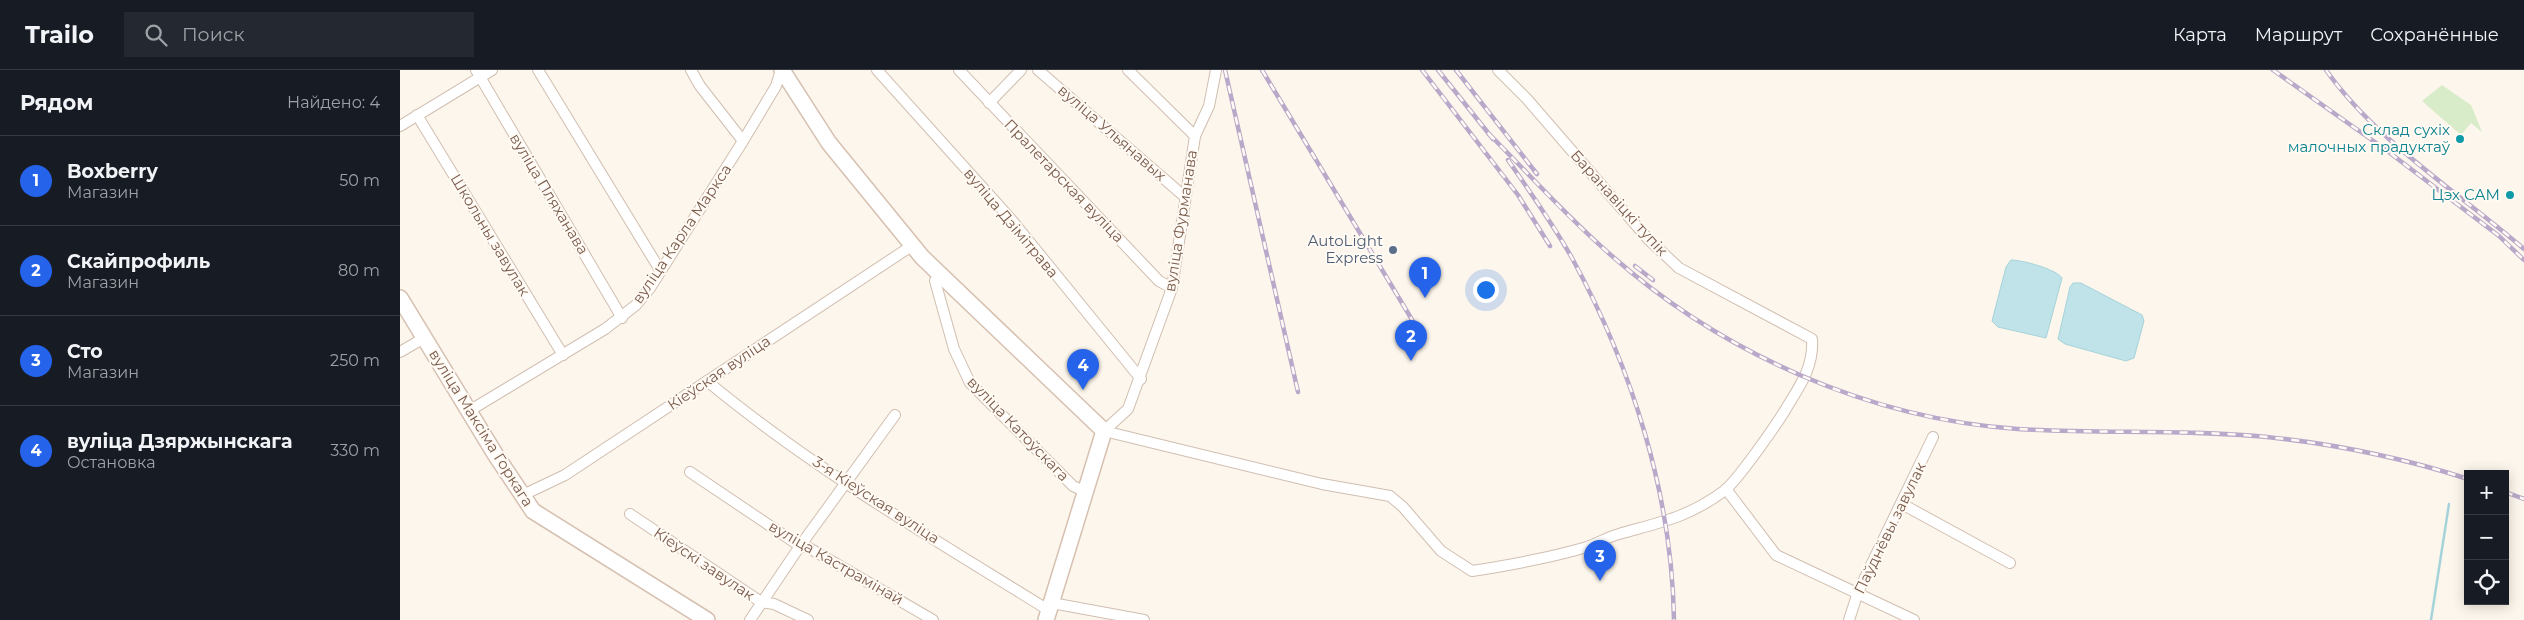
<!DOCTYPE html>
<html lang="ru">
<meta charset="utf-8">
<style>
:root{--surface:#171b24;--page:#242831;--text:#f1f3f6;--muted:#9ea1a6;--line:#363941;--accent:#2563eb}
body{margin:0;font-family:Montserrat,sans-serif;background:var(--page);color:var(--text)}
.controls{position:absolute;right:15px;bottom:15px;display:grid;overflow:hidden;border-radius:0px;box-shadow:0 2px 12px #0003}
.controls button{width:45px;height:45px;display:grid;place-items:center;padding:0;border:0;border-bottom:1px solid var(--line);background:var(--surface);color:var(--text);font:25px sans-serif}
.you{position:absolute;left:1085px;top:219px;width:18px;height:18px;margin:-12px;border:4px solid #fff;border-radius:50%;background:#1a73e8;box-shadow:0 0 0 8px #1a73e833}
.badge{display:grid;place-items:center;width:32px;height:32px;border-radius:50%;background:var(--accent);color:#fff;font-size:16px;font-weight:700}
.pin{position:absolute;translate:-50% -41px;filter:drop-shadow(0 1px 2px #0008)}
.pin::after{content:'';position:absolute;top:26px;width:18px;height:15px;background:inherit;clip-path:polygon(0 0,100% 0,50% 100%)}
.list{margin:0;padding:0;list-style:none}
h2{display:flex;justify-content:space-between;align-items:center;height:65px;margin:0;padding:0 20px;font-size:21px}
h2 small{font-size:16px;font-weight:400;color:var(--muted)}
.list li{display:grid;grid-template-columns:32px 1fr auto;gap:15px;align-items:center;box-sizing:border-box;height:90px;padding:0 20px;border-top:1px solid var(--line)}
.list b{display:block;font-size:19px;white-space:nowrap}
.list p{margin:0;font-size:16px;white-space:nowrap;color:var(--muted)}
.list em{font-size:16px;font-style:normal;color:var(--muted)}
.icon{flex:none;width:28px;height:28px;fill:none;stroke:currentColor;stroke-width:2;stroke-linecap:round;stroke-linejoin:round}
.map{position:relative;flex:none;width:2124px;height:550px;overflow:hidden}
header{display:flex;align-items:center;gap:30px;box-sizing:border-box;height:70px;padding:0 25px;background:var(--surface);border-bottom:1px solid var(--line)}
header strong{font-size:24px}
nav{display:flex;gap:28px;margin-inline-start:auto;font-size:18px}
.search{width:350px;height:45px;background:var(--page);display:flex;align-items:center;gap:12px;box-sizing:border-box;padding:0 18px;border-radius:0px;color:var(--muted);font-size:19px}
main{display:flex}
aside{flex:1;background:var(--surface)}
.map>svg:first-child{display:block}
.green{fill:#d8ecc9}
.water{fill:#bfe3e8;stroke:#a5d3da}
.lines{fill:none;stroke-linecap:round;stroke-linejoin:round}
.stream{stroke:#a5d3da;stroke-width:2.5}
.street-casing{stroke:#d1beb0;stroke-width:12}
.secondary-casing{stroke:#d6c0b0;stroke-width:18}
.street{stroke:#fff;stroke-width:10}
.secondary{stroke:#fff;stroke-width:15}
.rail-casing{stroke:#b9a8c9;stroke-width:4.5}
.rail{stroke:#fffaf3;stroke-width:2.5;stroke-dasharray:8;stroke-linecap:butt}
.culture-dot{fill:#0f9aa8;stroke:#fffaf3;stroke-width:2}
.service-dot{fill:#5c6f8a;stroke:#fffaf3;stroke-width:2}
.labels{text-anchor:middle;stroke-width:4;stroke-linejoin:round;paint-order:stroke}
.culture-label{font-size:15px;fill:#0d838f;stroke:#fffaf3;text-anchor:end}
.street-label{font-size:15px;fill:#7a5c4d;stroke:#fffaf3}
.service-label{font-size:15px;fill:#4e5e75;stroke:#fffaf3;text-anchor:end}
</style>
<header>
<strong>Trailo</strong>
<div class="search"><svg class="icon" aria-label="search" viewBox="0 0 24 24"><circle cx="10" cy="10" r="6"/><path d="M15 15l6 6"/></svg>Поиск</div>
<nav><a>Карта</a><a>Маршрут</a><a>Сохранённые</a></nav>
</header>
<main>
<aside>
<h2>Рядом<small>Найдено: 4</small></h2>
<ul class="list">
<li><span class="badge">1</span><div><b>Boxberry</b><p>Магазин</p></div><em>50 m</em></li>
<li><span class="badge">2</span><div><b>Скайпрофиль</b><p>Магазин</p></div><em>80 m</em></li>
<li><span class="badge">3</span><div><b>Сто</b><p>Магазин</p></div><em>250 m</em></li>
<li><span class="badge">4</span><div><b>вуліца Дзяржынскага</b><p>Остановка</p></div><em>330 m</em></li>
</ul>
</aside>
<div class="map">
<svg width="2124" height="550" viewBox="0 0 2124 550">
<rect width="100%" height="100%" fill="#fdf6ec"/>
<path class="green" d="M2042,15L2071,35L2082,62L2071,53L2061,65L2022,31Z"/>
<g class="water">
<path d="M1611,190C1622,190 1656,199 1662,208L1646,268L1598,257L1592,251L1606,197Z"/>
<path d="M1673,213H1681L1742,245L1744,251L1734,288L1726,291L1665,274L1658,269L1670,217Z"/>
</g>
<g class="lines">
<path class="stream" d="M2031,550L2049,434"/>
<defs>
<g id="street">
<path d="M76,0L222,248"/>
<path d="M138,0L260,200"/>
<path d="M291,0L300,16L343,71"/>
<path d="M477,0L610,148L741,309"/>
<path d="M559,0L759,211L772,218"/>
<path d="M638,0L785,127"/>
<path d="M728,0L795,66"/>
<path d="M589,33L621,0"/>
<path d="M17,45L163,285"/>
<path d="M0,56L92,0"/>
<path d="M539,204L535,211L554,279L570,313L673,416L684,421"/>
<path d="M0,282L24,268"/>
<path d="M307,311C413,399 534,469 650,541"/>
<path d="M69,341L205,259L236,235L250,218L343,71L376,16L381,0"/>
<path d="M704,361L922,414L990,426L1003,437L1041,481L1072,501C1111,495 1149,488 1187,477C1198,473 1208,467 1219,464C1261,452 1287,448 1324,421C1337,411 1374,358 1384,342C1398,318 1414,299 1412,269L1279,198L1248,169L1127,29L1098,0"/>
<path d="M704,361L728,339L772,218L795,66L809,36L816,0"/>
<path d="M290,402L400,476L409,478L533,550"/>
<path d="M1326,419L1376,485L1514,550"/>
<path d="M123,425L165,405L513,175"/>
<path d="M1502,434L1610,493"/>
<path d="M230,444L361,532L374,534L408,550"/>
<path d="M652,533L744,550"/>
<path d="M350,550L400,476L495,345"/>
<path d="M1449,550L1458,522L1533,367"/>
</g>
<g id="secondary">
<path d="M382,0L429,73L522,187L704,361L646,550"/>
<path d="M0,228L95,384L133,441L307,550"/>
</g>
</defs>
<use href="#street" class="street-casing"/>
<use href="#secondary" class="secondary-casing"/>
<use href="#street" class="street"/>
<use href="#secondary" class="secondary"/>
<defs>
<g id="rail">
<path d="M825,0L898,322"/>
<path d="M862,0L1017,258"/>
<path d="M1022,0L1118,125L1150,176"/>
<path d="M1038,0L1093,69"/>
<path d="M1056,0L1137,104"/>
<path d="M1873,0L1986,80L2099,166L2124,190"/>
<path d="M1926,0C1975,70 2059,123 2124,179"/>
<path d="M1089,64C1130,105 1169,149 1212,186C1323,284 1470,349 1618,359C1701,364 1784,359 1867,367C1935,374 2003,388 2068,409"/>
<path d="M1108,90C1130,122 1153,154 1172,188C1232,298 1272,424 1274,550"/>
<path d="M1235,196L1253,210"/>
<path d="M2105,422L2124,429"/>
</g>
</defs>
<use href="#rail" class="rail-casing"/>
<use href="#rail" class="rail"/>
</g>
<g class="culture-dot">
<circle cx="2060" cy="69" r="5"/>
<circle cx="2110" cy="125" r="5"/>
</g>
<circle class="service-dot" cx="993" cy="180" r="5"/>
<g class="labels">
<g class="culture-label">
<text x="2050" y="65">Склад сухіх<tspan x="2050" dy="17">малочных прадуктаў</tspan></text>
<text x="2100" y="130">Цэх САМ</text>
</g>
<g class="street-label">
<text transform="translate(712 63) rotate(41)" y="5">вуліца Ульянавых</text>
<text transform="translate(664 111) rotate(46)" y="5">Пралетарская вуліца</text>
<text transform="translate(149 124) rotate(59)" y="5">вуліца Пляханава</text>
<text transform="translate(1219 133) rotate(48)" y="5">Баранавіцкі тупік</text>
<text transform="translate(781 151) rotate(-81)" y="5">вуліца Фурманава</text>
<text transform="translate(611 153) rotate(50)" y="5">вуліца Дзімітрава</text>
<text transform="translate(282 164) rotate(-56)" y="5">вуліца Карла Маркса</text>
<text transform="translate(90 165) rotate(59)" y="5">Школьны завулак</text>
<text transform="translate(319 303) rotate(-34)" y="5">Кіеўская вуліца</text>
<text transform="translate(81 358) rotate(58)" y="5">вуліца Максіма Горкага</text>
<text transform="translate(618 359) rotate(46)" y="5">вуліца Катоўскага</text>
<text transform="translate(476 430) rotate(33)" y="5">3-я Кіеўская вуліца</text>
<text transform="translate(1490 458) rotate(-64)" y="5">Паўднёвы завулак</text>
<text transform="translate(436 493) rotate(30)" y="5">вуліца Кастрамінай</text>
<text transform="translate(304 494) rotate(34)" y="5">Кіеўскі завулак</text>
</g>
<g class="service-label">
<text x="983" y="176">AutoLight<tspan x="983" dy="17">Express</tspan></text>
</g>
</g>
</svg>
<div class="controls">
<button>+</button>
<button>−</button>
<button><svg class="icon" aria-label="locate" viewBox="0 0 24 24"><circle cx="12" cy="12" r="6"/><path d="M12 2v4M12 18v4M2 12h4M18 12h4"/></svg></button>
</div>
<div class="you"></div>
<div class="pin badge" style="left:1025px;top:228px">1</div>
<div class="pin badge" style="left:1011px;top:291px">2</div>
<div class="pin badge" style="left:1200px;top:511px">3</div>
<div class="pin badge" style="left:683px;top:320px">4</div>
</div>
</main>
